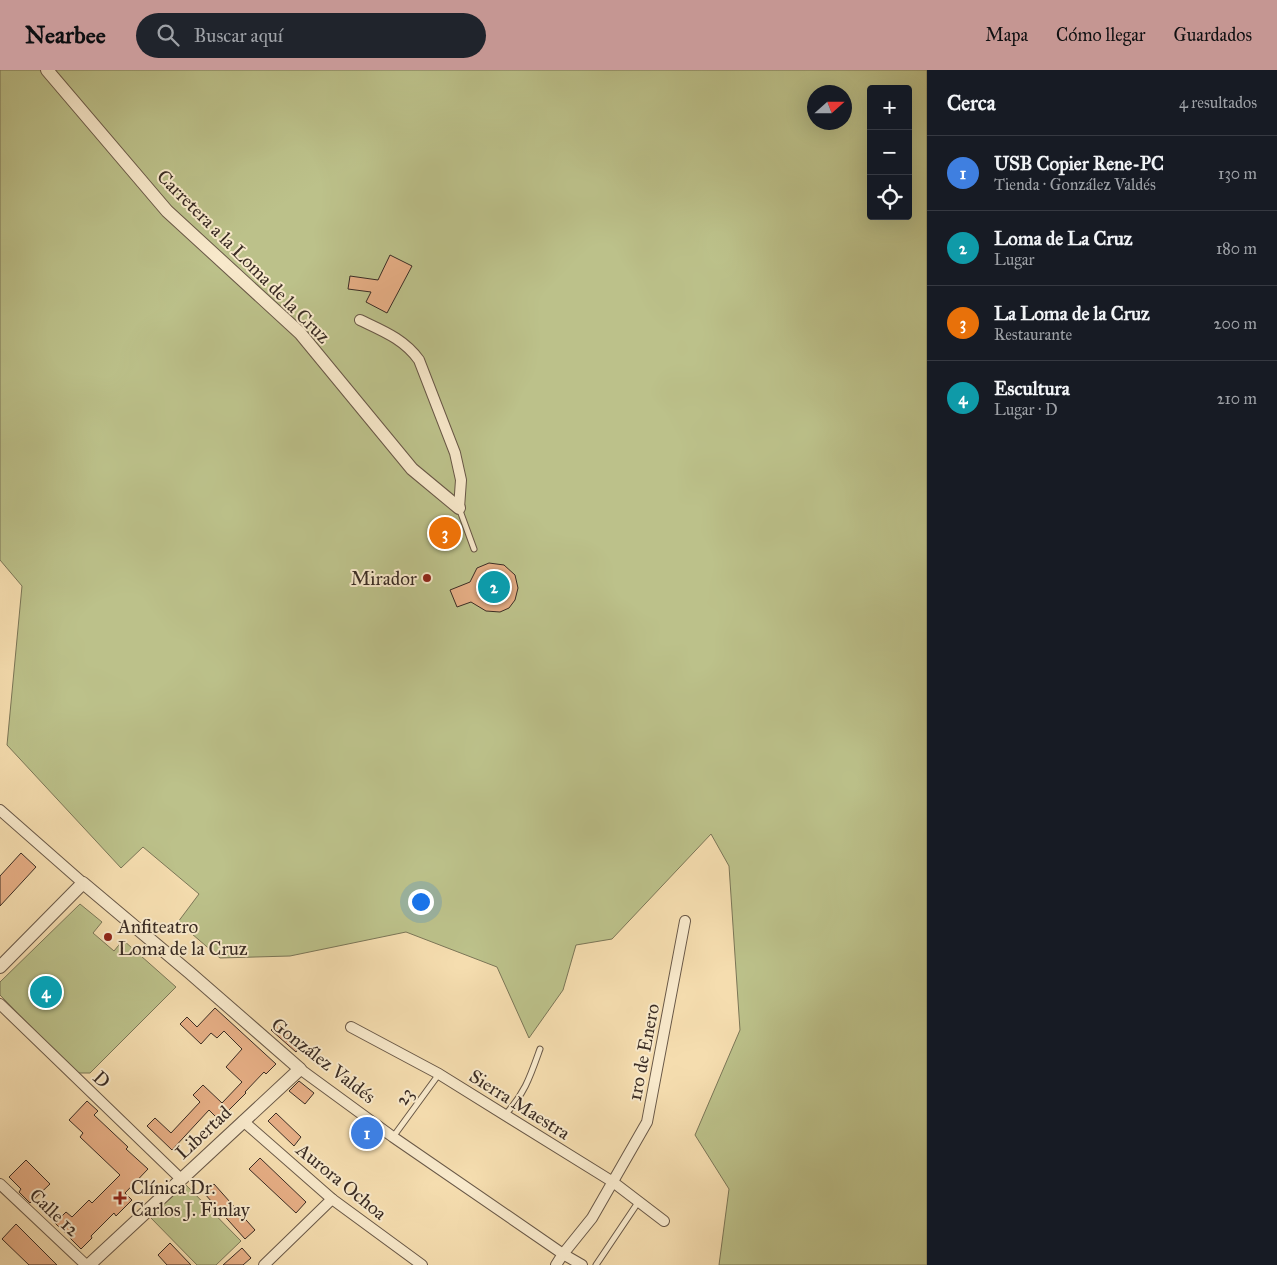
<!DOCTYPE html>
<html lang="es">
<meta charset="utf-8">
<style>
:root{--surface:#171b24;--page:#20242c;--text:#f1f3f6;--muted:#9ea1a6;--line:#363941;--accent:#c59692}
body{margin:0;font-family:"IM FELL Great Primer",serif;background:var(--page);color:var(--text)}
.controls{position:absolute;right:15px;top:15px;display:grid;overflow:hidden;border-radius:5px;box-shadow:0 5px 20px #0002}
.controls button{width:45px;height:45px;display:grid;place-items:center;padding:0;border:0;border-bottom:1px solid var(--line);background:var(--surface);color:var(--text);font:25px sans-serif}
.compass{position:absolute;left:807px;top:15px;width:45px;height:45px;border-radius:50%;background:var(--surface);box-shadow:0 5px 20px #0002;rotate:69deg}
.you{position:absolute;left:420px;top:831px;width:18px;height:18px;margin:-12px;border:4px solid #fff;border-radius:50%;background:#1a73e8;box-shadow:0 0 0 8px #1a73e833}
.badge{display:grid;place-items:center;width:32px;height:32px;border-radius:50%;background:var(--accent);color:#fff;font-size:16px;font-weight:700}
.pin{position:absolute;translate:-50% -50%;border:2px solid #fff;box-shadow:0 1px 5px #0006}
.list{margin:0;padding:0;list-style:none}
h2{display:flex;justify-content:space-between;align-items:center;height:65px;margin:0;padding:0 20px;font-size:21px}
h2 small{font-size:16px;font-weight:400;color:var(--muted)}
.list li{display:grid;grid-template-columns:32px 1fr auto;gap:15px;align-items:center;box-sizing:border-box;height:75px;padding:0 20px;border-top:1px solid var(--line)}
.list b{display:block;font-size:19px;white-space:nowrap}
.list p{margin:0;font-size:16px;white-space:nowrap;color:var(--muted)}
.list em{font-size:16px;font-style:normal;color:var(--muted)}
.icon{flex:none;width:28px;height:28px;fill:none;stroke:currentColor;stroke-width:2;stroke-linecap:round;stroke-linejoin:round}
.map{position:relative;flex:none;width:927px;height:1195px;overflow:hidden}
header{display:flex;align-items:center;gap:30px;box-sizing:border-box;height:70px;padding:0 25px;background:var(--accent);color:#111}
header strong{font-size:24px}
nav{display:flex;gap:28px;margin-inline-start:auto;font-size:18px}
.search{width:350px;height:45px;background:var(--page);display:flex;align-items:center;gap:12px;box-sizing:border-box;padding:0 18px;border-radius:28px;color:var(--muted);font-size:19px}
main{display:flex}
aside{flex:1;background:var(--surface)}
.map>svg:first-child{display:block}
.green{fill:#bcc18a;stroke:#7b7657;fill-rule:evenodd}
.building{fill:#e6ae85;stroke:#3a2c24}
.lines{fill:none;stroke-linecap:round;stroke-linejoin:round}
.service-casing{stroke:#695847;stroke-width:7}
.minor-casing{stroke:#695847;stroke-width:12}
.tertiary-casing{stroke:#695847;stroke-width:14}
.service{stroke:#f8e9cb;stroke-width:5}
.minor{stroke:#f8e9cb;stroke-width:10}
.tertiary{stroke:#f8e9cb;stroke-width:12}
.poi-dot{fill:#8f2418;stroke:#f8e9cb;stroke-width:2}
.labels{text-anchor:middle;stroke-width:4;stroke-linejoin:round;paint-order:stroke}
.street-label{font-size:19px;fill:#3a2c24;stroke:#f8e9cb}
.poi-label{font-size:19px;fill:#3a2c24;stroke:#f8e9cb;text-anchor:start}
</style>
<header>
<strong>Nearbee</strong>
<div class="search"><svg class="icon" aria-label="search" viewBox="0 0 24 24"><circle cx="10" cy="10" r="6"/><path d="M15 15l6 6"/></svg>Buscar aquí</div>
<nav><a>Mapa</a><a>Cómo llegar</a><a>Guardados</a></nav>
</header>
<main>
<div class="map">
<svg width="927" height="1195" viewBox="0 0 927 1195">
<rect width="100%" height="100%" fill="#f5ddaf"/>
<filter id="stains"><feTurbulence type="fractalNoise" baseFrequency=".004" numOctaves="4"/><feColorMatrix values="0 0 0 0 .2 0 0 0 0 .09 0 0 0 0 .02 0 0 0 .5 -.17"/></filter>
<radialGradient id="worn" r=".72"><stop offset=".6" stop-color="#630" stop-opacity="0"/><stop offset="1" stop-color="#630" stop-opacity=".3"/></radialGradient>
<g class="green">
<path d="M0,0H927V1195H719L729,1119L695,1065L740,960L729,796L711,764L612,869L576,875L563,920L529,968L497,897L406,862L290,886L220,888L178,852L199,824L143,777L121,798L7,675L22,516L0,490ZM871,19H908V146H871ZM814,22H844V52H814Z"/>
<path d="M80,834L102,852L93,863L114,881L123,870L176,917L90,1003H76L0,925V912Z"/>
<path d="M185,1114L241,1171L216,1195H197L150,1147Z"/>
</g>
<g class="building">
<path d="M390,185L412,196L387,243L366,232L371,222L348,219L350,206L378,210Z"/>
<path d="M437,455L456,460L453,471L435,467Z"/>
<path d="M489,493L504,495L515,505L518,518L515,530L509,538L500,542L486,541L471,532L457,537L450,520L470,512L477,498Z"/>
<path d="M21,783L36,797L0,836V806Z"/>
<path d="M215,938L276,994L266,1004L264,1002L245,1022L246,1023L219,1050L209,1040L172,1080L147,1056L155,1048L171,1063L200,1032L193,1025L203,1015L222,1033L242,1012L226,997L242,979L224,961L217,968L211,963L201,974L180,954L187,947L197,957Z"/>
<path d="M278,953L302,974L296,982L271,960Z"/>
<path d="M299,1011L314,1023L305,1034L289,1021Z"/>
<path d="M87,1031L98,1041L94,1045L128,1077L126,1079L148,1099L125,1123L132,1130L116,1146L114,1143L91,1166L92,1168L81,1179L55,1153L66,1142L72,1147L89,1130L92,1133L120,1105L80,1067L83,1063L69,1050Z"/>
<path d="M276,1043L301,1067L294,1076L268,1051Z"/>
<path d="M260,1088L306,1132L296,1143L249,1099Z"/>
<path d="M26,1090L50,1114L30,1133L19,1122L21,1119L9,1107Z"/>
<path d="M214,1114L255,1160L245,1169L204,1123Z"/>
<path d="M16,1154L57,1195H29L2,1169Z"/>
<path d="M170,1173L191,1195H167L158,1185Z"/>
<path d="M242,1178L251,1188L243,1195H223Z"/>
</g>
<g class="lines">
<defs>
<g id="service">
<path d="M459,438L474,479"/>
<path d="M505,1045C525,1023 530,1007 540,979"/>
<path d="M393,1067L439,1004"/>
<path d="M596,1195L639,1131"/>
</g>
<g id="minor">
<path d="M360,250C383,261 404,269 419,290L455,383L461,410L459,438"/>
<path d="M0,740L83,813"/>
<path d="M0,934L181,1109"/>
<path d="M351,957L439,1004L613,1112L664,1151"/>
<path d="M300,999L393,1067L563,1184L582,1195"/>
<path d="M243,1051L332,1129L422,1195"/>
<path d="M0,1114L86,1195"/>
<path d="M264,1195L332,1129"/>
<path d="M556,1195L563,1184L592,1148L647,1052L685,851"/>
</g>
<g id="tertiary">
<path d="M47,0L167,141L300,263L412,399L459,438"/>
<path d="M0,897L83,813L190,903L300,999L89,1195"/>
</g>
</defs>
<use href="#service" class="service-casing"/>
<use href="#minor" class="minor-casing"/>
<use href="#tertiary" class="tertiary-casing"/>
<use href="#service" class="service"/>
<use href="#minor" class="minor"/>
<use href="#tertiary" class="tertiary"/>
</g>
<g class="poi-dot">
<circle cx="427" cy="508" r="5"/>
<circle cx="108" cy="867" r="5"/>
<path d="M117.5 1120.5h5v5h5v5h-5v5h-5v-5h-5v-5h5z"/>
</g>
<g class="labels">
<g class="street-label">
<text transform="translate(244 186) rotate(45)" y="7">Carretera a la Loma de la Cruz</text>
<text transform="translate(643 982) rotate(-79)" y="7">1ro de Enero</text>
<text transform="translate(324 990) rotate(38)" y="7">González Valdés</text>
<text transform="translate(102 1009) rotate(44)" y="7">D</text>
<text transform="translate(404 1026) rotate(-53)" y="7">23</text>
<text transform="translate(520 1034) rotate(32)" y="7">Sierra Maestra</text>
<text transform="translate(203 1062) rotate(-43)" y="7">Libertad</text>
<text transform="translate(342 1111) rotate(39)" y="7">Aurora Ochoa</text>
<text transform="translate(55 1142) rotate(43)" y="7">Calle 12</text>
</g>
<g class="poi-label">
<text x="417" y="515" text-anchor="end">Mirador</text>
<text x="118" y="863">Anfiteatro<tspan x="118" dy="22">Loma de la Cruz</tspan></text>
<text x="131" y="1124">Clínica Dr.<tspan x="131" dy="22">Carlos J. Finlay</tspan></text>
</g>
</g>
<rect width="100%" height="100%" filter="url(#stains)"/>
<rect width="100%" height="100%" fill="url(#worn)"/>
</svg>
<div class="controls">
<button>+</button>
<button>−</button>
<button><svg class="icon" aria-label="locate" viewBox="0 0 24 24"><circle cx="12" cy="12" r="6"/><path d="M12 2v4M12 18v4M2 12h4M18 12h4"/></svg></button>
</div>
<svg class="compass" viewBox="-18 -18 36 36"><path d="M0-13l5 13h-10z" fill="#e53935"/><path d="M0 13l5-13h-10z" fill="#9ea1a6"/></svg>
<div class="you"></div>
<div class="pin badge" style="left:367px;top:1063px;background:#3f7fe0">1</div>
<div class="pin badge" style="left:494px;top:517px;background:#0f9aa8">2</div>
<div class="pin badge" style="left:445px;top:463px;background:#e8710a">3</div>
<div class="pin badge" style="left:46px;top:922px;background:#0f9aa8">4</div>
</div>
<aside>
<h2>Cerca<small>4 resultados</small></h2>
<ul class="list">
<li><span class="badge" style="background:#3f7fe0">1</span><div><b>USB Copier Rene-PC</b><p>Tienda · González Valdés</p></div><em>130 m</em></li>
<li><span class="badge" style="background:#0f9aa8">2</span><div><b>Loma de La Cruz</b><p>Lugar</p></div><em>180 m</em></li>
<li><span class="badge" style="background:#e8710a">3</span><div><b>La Loma de la Cruz</b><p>Restaurante</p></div><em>200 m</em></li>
<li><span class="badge" style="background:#0f9aa8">4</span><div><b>Escultura</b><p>Lugar · D</p></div><em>210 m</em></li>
</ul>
</aside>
</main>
